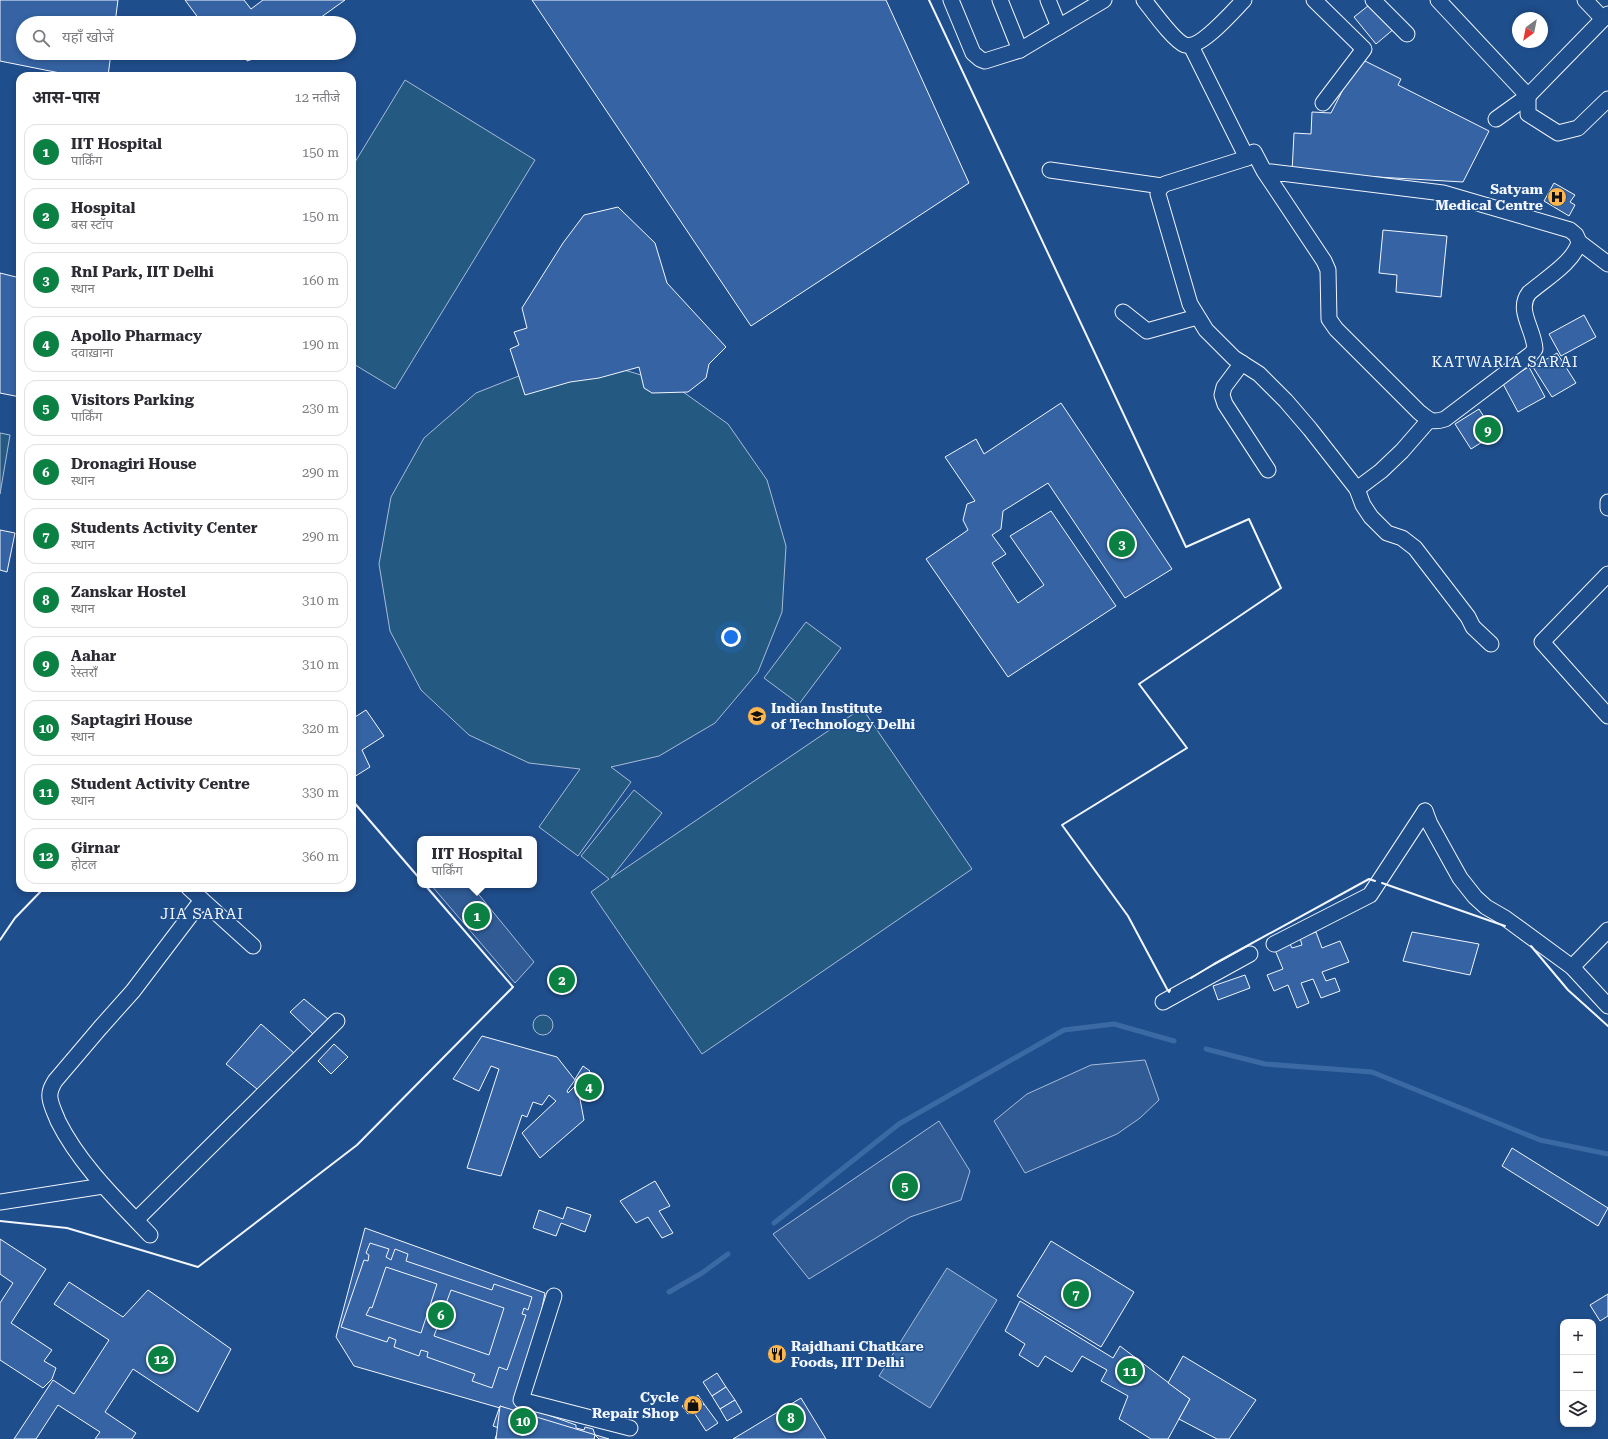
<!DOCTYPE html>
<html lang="hi">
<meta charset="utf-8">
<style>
:root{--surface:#fff;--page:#f2f2f3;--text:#2b2b33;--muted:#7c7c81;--line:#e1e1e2;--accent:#0b8043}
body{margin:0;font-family:"Roboto Serif","Noto Sans Devanagari",serif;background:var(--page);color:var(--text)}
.controls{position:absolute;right:12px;bottom:12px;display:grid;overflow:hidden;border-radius:8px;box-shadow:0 2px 6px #0003}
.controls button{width:36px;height:36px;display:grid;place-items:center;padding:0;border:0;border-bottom:1px solid var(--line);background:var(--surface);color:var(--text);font:20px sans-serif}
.compass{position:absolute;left:1512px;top:12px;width:36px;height:36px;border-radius:50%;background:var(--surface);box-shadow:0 2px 6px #0003;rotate:212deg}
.you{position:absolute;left:731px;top:637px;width:14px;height:14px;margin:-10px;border:3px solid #fff;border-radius:50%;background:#1a73e8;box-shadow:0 0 0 6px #1a73e833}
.badge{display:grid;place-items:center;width:26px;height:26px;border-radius:50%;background:var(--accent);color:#fff;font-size:13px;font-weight:700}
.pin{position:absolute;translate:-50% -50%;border:2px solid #fff;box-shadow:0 1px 4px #0006}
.popup{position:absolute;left:417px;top:836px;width:120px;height:52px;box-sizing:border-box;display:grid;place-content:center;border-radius:8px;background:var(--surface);filter:drop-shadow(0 1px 3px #0005);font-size:13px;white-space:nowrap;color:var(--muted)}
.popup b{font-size:15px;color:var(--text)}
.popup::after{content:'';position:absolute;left:50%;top:100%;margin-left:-8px;border:8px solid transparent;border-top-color:var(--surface)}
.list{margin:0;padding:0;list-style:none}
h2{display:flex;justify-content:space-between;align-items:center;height:52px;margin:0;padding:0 16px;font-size:17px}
h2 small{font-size:13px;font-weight:400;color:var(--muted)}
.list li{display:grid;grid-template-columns:26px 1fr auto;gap:12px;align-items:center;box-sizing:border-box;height:56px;margin:0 8px 8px;padding:0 8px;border:1px solid var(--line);border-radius:12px}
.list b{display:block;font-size:15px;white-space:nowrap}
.list p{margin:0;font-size:13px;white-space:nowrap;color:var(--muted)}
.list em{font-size:13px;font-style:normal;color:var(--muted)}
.icon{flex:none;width:22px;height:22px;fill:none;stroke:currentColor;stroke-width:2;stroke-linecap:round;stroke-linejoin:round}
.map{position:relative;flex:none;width:1608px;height:1439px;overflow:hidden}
.search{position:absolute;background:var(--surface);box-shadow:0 2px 6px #0003;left:16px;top:16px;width:340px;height:44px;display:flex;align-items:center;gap:10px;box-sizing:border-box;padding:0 14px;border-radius:22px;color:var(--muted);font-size:15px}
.panel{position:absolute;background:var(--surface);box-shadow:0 2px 6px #0003;left:16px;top:72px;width:340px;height:820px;border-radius:12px}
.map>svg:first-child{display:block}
.green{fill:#245a82;stroke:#a8bbd7}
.parking{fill:#305b95;stroke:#a8bbd7}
.water{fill:#3b69a3;stroke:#a8bbd7}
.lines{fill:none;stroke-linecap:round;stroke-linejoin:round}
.stream{stroke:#3b69a3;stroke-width:5}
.building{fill:#3563a3;stroke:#f2f6ff;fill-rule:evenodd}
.street-casing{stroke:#f2f6ff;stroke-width:17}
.street{stroke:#1f4e8c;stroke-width:15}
.wall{stroke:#f2f6ff;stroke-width:2}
.labels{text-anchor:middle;stroke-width:3;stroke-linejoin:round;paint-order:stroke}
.poi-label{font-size:14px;font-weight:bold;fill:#f2f6ff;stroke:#1f4e8c;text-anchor:end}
.neighbourhood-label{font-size:15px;letter-spacing:1px;fill:#f2f6ff;stroke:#1f4e8c}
</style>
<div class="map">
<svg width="1608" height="1439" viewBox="0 0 1608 1439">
<rect width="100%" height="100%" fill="#1f4e8c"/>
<g class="green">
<path d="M405,80L535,160L395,389L352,363V167Z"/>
<path d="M607,365L672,384L728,424L767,480L786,546L782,612L758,672L715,723L659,756L611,767L631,782L578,856L539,827L580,769L529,763L469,735L421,690L390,631L379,564L391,497L424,438L476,393L539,368Z"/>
<path d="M0,433L10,435L0,494Z"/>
<path d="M806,622L841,648L799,704L764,678Z"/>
<path d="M862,708L972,869L702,1054L591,892L609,879L581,856L634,790L662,813L611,878Z"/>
<circle cx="543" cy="1025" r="10"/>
</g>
<g class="parking">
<path d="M431,885H471L534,962L515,983Z"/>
<path d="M1145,1060L1159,1100L1140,1118L1117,1134L1025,1173L994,1121L1027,1094L1091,1065Z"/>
<path d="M939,1121L970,1171L961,1200L910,1217L809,1279L773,1234Z"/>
</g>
<path class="water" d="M947,1268L997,1300L930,1408L879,1376Z"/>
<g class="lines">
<g class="stream">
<path d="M1206,1049L1265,1064L1372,1072L1540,1140L1608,1154"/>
<path d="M774,1223L899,1124L1064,1030L1114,1024L1174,1041"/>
<path d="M669,1292L702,1273L728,1254"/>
</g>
</g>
<g class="building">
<path d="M0,0H118L115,23H23V53H111L108,76H75L0,61Z"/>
<path d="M185,0H244L251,9L263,0H345L313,23H202Z"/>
<path d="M532,0H886L969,183L751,326Z"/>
<path d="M1373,2L1395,28L1376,44L1354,17Z"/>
<path d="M244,53H259L253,59L247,61Z"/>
<path d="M1359,58L1401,79L1398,85L1489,131L1463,182L1292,172L1294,133L1311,134L1312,112L1331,113Z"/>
<path d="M1554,183L1575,195L1570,202L1575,205L1569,216L1544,201Z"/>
<path d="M618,207L655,243L667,283L726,347L709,364L706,378L688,392L652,393L644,388L639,367L599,378L570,382L525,395L510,349L519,345L514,332L527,328L522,308L563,243L584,215Z"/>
<path d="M1383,230L1447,236L1441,297L1396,292L1397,275L1379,273Z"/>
<path d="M0,273L20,278V397L0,393Z"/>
<path d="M1584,315L1596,337L1561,356L1549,334Z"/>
<path d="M1557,353L1576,383L1552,397L1533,367Z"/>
<path d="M1529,367L1545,397L1518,412L1502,382Z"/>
<path d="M1061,403L1172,569L1125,598L1048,483L1003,511L1001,529L992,535L1006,554L992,563L1018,603L1044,585L1010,536L1051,511L1116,606L1008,677L926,559L968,530L963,520L967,504L975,501L945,457L976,439L984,454Z"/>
<path d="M1479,409L1495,434L1471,449L1455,424Z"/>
<path d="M0,530L15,533L7,572L0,570Z"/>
<path d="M366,710L384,736L362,750L370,767L354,777L352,774V711L355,717Z"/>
<path d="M1316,932L1322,948L1340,941L1349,962L1322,972L1326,981L1335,978L1340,991L1321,998L1313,979L1301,983L1309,1003L1297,1008L1288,985L1274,991L1267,975L1283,969L1275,950L1290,944L1292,948L1302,945L1300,938Z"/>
<path d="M1412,932L1479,944L1470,975L1403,961Z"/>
<path d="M1245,975L1250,988L1218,1000L1213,986Z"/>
<path d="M304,999L328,1019L314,1035L290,1012Z"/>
<path d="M261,1024L294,1053L257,1089L226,1064Z"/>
<path d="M482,1036L557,1057L575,1080L567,1091L568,1093L574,1087L579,1094L584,1120L540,1158L522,1133L556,1101L549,1095L542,1105L533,1102L527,1117L522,1115L501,1176L467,1168L499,1069L491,1066L479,1091L453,1079Z"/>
<path d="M334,1044L348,1057L331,1074L318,1061Z"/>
<path d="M583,1066L590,1071L581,1082L575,1079Z"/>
<path d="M587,1083L593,1087L590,1091L584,1087Z"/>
<path d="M1512,1148L1608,1208L1598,1226L1502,1166Z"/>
<path d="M655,1181L670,1206L659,1211L673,1233L662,1238L648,1217L636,1223L620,1201Z"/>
<path d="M567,1207L591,1215L585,1232L561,1223L556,1236L533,1228L539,1210L563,1219Z"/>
<path d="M365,1228L545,1293L521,1414L354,1366L336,1337Z"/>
<path d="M0,1239L46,1269L11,1323L52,1350L44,1361L56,1368L52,1379L43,1388L0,1360V1303L13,1283L0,1274Z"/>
<path d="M1051,1241L1134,1292L1101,1347L1017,1296Z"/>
<path d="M370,1243L389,1249L386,1257L391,1260L395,1249L408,1254L406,1261L492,1290L494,1284L532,1297L528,1310L524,1308L522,1314L526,1315L507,1370L499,1367L492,1388L472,1381L475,1374L427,1357L428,1352L421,1350L419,1356L394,1347L396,1340L389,1337L387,1342L341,1327L364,1260L368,1261L369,1255L366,1253ZM386,1267L437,1284L421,1333L366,1315L370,1307L372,1308ZM451,1290L504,1308L489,1355L434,1336Z"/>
<path d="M69,1282L123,1317L148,1290L231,1349L198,1412L133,1369L105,1412L136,1433L132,1439H95L100,1432L58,1405L36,1439H14L53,1380L74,1394L109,1340L54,1304Z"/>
<path d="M1608,1294V1316L1600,1321L1590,1305Z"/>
<path d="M1020,1301L1113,1358L1120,1346L1190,1399L1168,1439H1151L1119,1419L1128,1396L1101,1381L1107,1370L1082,1356L1072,1372L1045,1356L1038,1367L1019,1355L1025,1344L1005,1331Z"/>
<path d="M1183,1356L1256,1400L1229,1439H1217L1179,1419L1190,1399L1168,1383Z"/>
<path d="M717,1373L726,1387L712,1396L703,1382Z"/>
<path d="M726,1387L735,1400L720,1409L712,1396Z"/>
<path d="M698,1395L704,1404L688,1414L682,1406Z"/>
<path d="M801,1398L826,1439H733Z"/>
<path d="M735,1400L742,1412L727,1421L720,1409Z"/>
<path d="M704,1404L718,1423L706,1431L693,1411Z"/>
<path d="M500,1406L521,1414L523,1406L576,1425V1428L584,1430L585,1427L593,1429L595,1435L594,1439H548L523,1430L520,1439H495L499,1428L493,1426Z"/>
<path d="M500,1406L609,1439H599L595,1435L594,1439H496Z"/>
</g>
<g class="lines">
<defs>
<g id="street">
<path d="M951,0L973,53L980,59L985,61L1020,50L1104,0"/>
<path d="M1000,0L1020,50"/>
<path d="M1048,0L1059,27"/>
<path d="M1144,0C1152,10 1174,41 1185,45C1200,50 1234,10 1244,0"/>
<path d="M1314,0L1364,49L1323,103"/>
<path d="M1373,0L1407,34"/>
<path d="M1438,0L1528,96L1608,14"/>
<path d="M1585,0L1603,19"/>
<path d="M1191,46L1247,158"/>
<path d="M1528,96V114L1558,133L1578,128L1608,99"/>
<path d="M1496,119L1528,96"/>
<path d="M1050,170L1162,186"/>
<path d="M1264,171L1443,193L1570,230L1576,235L1579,242C1574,262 1545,279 1529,293C1516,310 1534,329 1535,349L1531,354L1445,419C1432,423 1430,421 1419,412L1336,329L1329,319L1328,270L1324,261L1264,171L1254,152L1247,158L1165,184C1161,186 1159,189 1158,194L1190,304L1206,330L1234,358L1259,374L1286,401L1310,429L1357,489L1363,505L1371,517L1387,533L1402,538L1415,548L1468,617L1473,627L1491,644"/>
<path d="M1579,242L1608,264"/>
<path d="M1123,312L1147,331L1197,317"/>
<path d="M1242,363L1224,387L1222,395L1225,404L1268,470"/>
<path d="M1357,489L1381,471L1402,451L1429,420"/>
<path d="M1608,502V508"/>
<path d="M1608,574L1542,642L1608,716"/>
<path d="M1425,811L1430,824L1460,878L1475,897L1486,907L1505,918L1572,967L1608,1006"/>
<path d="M189,888L253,946"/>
<path d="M1274,944L1370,895L1425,811"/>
<path d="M1572,967L1608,930"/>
<path d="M1163,1002L1250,954"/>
<path d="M0,1202L103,1186"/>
<path d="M136,1220L337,1021"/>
<path d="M150,1235C117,1200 80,1165 58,1121C55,1113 51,1106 50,1098C49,1091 52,1086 55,1081L100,1028L133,991L202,900"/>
<path d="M554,1296L521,1400L630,1428"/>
</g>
</defs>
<use href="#street" class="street-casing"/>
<use href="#street" class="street"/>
<g class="wall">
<path d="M929,0L1186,547L1249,519L1281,588L1139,684L1187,748L1062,825L1128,916L1167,989L1169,992L1170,990"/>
<path d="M352,800L420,879"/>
<path d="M1382,883L1505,926"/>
<path d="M0,940L15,918L44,888"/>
<path d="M1531,946L1568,990L1608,1026"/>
<path d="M1191,978L1214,964L1369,879L1375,881"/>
<path d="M0,1221L67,1228L198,1267L357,1145L513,987L425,885"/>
</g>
</g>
<defs>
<symbol id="hospital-disc" viewBox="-11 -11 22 22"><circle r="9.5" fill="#ffb74d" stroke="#1f4e8c"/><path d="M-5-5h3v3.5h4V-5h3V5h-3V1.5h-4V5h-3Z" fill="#111"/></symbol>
<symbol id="university-disc" viewBox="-11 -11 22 22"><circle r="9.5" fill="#ffb74d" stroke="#1f4e8c"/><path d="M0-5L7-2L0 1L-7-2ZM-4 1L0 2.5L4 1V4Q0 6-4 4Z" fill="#111"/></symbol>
<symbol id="restaurant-disc" viewBox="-11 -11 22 22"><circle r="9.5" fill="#ffb74d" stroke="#1f4e8c"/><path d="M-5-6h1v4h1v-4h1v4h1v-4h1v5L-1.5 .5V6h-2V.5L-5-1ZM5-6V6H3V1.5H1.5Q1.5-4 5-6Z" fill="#111"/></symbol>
<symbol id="shop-disc" viewBox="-11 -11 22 22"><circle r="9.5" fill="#ffb74d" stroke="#1f4e8c"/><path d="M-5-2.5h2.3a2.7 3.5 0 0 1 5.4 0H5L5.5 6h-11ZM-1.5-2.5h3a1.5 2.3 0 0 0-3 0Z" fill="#111"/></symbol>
</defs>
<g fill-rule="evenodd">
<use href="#hospital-disc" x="1546" y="186" width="22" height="22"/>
<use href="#university-disc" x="746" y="705" width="22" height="22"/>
<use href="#restaurant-disc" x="766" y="1343" width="22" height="22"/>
<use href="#shop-disc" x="682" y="1394" width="22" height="22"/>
</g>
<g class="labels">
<g class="poi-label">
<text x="1543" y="194">Satyam<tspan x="1543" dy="16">Medical Centre</tspan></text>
<text x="771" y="713" text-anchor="start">Indian Institute<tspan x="771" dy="16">of Technology Delhi</tspan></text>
<text x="791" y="1351" text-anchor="start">Rajdhani Chatkare<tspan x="791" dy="16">Foods, IIT Delhi</tspan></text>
<text x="679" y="1402">Cycle<tspan x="679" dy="16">Repair Shop</tspan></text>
</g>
<g class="neighbourhood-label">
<text x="1505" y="367">KATWARIA SARAI</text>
<text x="202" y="919">JIA SARAI</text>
</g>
</g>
</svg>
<div class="controls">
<button>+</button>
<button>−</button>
<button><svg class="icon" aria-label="layers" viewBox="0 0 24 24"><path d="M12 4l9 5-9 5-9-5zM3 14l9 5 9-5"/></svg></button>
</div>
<svg class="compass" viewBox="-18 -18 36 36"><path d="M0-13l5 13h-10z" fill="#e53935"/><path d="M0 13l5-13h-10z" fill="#7c7c81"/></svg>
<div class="you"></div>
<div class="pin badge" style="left:477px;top:916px">1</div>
<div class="popup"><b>IIT Hospital</b>पार्किंग</div>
<div class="pin badge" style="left:562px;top:980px">2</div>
<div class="pin badge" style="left:1122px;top:544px">3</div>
<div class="pin badge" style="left:589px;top:1087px">4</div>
<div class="pin badge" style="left:905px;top:1186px">5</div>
<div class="pin badge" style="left:441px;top:1315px">6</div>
<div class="pin badge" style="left:1076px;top:1294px">7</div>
<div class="pin badge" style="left:791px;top:1418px">8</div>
<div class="pin badge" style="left:1488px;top:430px">9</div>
<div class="pin badge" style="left:523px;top:1421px">10</div>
<div class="pin badge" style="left:1130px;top:1371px">11</div>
<div class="pin badge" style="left:161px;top:1359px">12</div>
<div class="search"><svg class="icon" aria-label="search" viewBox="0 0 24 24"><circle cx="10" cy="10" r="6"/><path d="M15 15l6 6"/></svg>यहाँ खोजें</div>
<section class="panel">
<h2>आस-पास<small>12 नतीजे</small></h2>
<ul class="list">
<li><span class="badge">1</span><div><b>IIT Hospital</b><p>पार्किंग</p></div><em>150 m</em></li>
<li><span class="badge">2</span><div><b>Hospital</b><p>बस स्टॉप</p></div><em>150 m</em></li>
<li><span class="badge">3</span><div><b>RnI Park, IIT Delhi</b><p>स्थान</p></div><em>160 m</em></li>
<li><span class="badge">4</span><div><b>Apollo Pharmacy</b><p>दवाख़ाना</p></div><em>190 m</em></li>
<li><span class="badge">5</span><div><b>Visitors Parking</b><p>पार्किंग</p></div><em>230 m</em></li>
<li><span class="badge">6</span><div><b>Dronagiri House</b><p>स्थान</p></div><em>290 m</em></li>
<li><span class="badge">7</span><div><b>Students Activity Center</b><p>स्थान</p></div><em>290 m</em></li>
<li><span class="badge">8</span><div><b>Zanskar Hostel</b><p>स्थान</p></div><em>310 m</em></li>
<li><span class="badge">9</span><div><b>Aahar</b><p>रेस्तराँ</p></div><em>310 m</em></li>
<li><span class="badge">10</span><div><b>Saptagiri House</b><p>स्थान</p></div><em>320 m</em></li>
<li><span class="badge">11</span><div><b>Student Activity Centre</b><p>स्थान</p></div><em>330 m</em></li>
<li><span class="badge">12</span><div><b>Girnar</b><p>होटल</p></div><em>360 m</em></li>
</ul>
</section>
</div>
